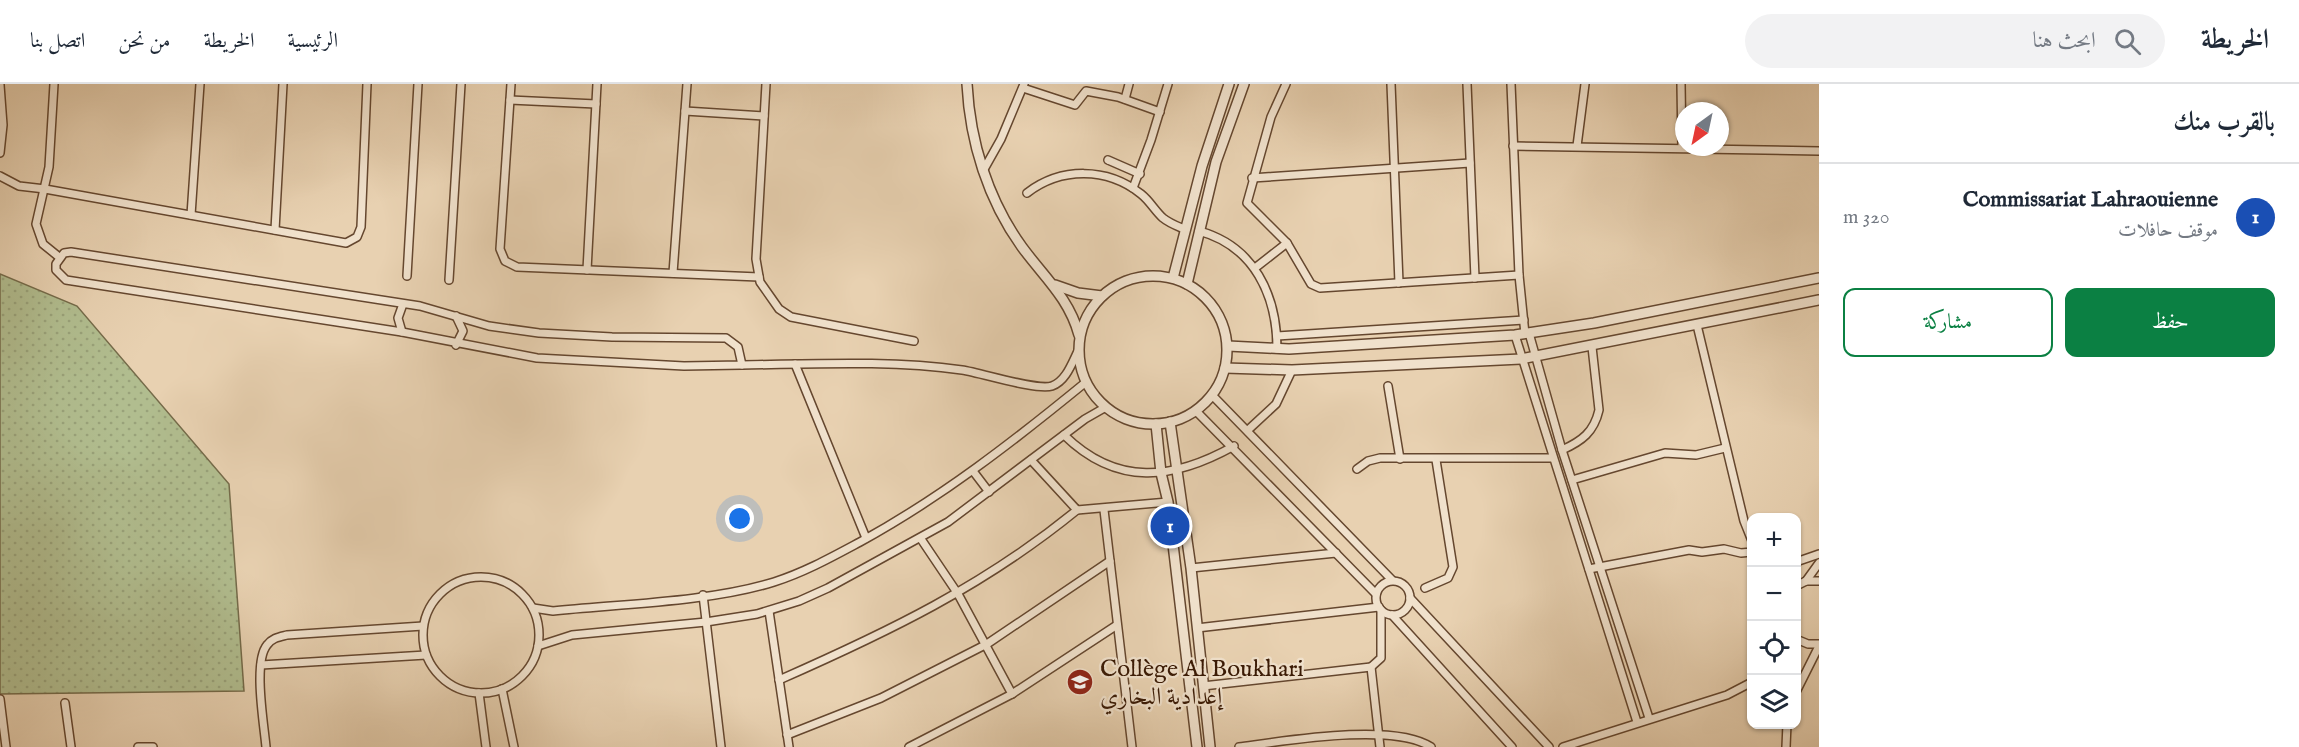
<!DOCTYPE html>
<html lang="ar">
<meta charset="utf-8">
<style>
:root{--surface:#fff;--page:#f2f2f3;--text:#1f2937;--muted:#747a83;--line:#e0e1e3;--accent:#0b8043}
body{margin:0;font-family:"IM FELL English",Amiri,serif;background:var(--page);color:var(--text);direction:rtl}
.controls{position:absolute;right:18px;bottom:18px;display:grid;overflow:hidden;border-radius:12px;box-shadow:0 2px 4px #0004}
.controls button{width:54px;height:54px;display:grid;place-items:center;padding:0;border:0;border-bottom:2px solid var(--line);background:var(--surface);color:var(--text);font:30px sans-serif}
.compass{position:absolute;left:1675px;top:18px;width:54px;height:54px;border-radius:50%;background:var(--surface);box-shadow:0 2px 4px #0004;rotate:213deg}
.you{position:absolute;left:740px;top:435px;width:21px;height:21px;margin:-15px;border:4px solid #fff;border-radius:50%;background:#1a73e8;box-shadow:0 0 0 9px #1a73e833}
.badge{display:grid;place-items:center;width:39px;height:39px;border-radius:50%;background:var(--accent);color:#fff;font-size:20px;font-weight:700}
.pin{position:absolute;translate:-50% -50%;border:3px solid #fff;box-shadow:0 2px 6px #0006}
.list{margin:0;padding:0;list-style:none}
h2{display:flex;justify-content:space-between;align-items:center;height:78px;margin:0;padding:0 24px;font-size:26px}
h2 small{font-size:20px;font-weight:400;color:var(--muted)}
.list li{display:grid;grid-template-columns:39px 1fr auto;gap:18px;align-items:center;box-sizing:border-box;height:108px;padding:0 24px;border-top:2px solid var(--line)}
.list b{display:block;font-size:22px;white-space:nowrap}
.list p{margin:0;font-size:20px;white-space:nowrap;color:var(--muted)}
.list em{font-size:20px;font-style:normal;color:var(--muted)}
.actions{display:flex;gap:12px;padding:18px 24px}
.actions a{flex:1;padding:14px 0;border:2px solid var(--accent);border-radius:12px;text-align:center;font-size:21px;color:var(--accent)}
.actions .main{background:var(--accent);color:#fff}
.icon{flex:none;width:33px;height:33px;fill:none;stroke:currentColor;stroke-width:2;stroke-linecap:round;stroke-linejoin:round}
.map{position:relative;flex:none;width:1819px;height:663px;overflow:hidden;direction:ltr}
header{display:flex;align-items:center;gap:36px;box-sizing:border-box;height:84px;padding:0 30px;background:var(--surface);border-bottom:2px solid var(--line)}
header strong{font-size:28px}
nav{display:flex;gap:33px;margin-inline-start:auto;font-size:21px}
.search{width:420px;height:54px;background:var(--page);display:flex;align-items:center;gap:15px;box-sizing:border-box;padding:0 21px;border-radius:33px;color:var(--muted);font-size:22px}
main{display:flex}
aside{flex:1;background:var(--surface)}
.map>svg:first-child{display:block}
.grass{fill:url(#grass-dots);stroke:#756b4a;stroke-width:1.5}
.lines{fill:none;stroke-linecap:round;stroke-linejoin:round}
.minor-casing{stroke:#65472f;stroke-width:10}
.tertiary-casing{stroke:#65472f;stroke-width:12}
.minor{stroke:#f0e1cc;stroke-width:7}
.tertiary{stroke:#f0e1cc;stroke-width:9}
.labels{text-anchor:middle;stroke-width:4.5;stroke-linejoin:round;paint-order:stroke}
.poi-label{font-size:24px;fill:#391904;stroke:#f0e1cc;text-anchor:start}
</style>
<header>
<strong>الخريطة</strong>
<div class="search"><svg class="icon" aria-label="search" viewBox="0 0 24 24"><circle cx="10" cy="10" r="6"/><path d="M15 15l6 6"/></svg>ابحث هنا</div>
<nav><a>الرئيسية</a><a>الخريطة</a><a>من نحن</a><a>اتصل بنا</a></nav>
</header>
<main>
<aside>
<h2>بالقرب منك<small></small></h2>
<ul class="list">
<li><span class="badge" style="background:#1a4fb4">1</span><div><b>Commissariat Lahraouienne</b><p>موقف حافلات</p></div><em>320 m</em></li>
</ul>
<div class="actions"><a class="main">حفظ</a><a>مشاركة</a></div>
</aside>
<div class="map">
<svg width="1819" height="663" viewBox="0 0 1819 663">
<defs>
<pattern id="grass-dots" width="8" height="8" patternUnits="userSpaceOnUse" patternTransform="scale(1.5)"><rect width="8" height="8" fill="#b1bd8f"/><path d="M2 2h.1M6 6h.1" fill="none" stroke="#99a27a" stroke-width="1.8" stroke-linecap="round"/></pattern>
</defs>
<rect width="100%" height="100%" fill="#e8d1b1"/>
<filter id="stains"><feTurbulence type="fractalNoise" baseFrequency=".00333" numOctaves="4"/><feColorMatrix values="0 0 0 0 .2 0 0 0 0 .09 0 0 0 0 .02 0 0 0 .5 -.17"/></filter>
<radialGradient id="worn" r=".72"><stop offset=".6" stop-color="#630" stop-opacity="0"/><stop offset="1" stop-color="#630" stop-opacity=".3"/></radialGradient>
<path class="grass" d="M0,190L77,222L229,400L244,607L0,610Z"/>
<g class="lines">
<defs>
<g id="minor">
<path d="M54,0L49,83L36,140L43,160L59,173"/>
<path d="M511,0L500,165L505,177L517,183L759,193"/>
<path d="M766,0L756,175L760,198L779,225L791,233L914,257"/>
<path d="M1286,0L1271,33L1247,119L1287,159L1311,200L1320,204L1519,191"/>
<path d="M1391,0L1399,199"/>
<path d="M1467,0L1475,194"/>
<path d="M1511,0L1519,191L1525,250"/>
<path d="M1681,0L1682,64"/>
<path d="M0,1L3,41L0,69"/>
<path d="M1023,4L1075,21L1086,7L1118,13L1160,28"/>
<path d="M1125,15L1129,0"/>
<path d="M510,16L596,20"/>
<path d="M685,27L764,32"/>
<path d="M1513,62L1819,67"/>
<path d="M1577,62L1585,0"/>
<path d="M1108,76L1140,90"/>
<path d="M983,87L1001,55L1024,0"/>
<path d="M0,92L19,102L45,105L346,159L357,153L361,143L367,0"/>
<path d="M1252,94L1470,79"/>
<path d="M1133,104L1151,56L1168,0"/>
<path d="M1027,109C1061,83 1107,83 1141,110C1150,117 1155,127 1163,134C1169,139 1177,142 1184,145"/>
<path d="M191,131L200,0"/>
<path d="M275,146L283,0"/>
<path d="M1199,147C1254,162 1277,211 1277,265"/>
<path d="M71,168L420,222L489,242L539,249L612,253L726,254L738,263L742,281L684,282L537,274L402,248L66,196L56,186V180L64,169Z"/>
<path d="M1255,184L1287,159"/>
<path d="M587,186L597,0"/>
<path d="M673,189L687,0"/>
<path d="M407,192L418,0"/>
<path d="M449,196L461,0"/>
<path d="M1697,241L1744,437L1752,457"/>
<path d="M402,248L398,234L403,220"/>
<path d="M1529,249L1562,366L1649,634"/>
<path d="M1515,251L1637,638"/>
<path d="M1277,252L1524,236"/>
<path d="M456,261L463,247L456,232"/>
<path d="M795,280L866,454"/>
<path d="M742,281C815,280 890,276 962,286C982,289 1037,307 1052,302C1066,297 1072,279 1078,267"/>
<path d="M1388,302L1400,375"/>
<path d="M1212,311L1392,496"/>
<path d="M1196,327L1376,510"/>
<path d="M1248,346L1276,320L1292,286"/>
<path d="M1064,351C1117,403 1173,396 1234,362"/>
<path d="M1562,366C1582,357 1594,348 1599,326L1592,263"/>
<path d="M1031,376L1077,426L1168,418"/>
<path d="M1357,385L1368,377L1380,374H1552"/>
<path d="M973,387L989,408"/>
<path d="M1572,396L1665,369L1696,371L1725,364"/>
<path d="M1104,426L1132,663"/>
<path d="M921,455L958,510L1012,610"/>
<path d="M1796,478L1819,470"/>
<path d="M1191,484L1336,469"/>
<path d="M1589,485L1689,466L1702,468L1724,465L1741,469L1752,468"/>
<circle cx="481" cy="551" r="58"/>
<circle cx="1393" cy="514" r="17"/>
<path d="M1806,497L1819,479"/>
<path d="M1796,502L1806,497H1819"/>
<path d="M1425,504L1448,494L1453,483L1436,376"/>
<path d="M703,511L721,663"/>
<path d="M1410,514L1549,663"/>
<path d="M533,524L553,527C621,520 710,518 774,498C805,488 832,473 860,458C942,413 1014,357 1086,298"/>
<path d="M769,527L789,663"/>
<path d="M1392,531L1512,663"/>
<path d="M1197,544L1379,523"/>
<path d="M1796,555L1808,560H1819"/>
<path d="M538,562L572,551L706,538L757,530L799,517L828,504L948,438L1085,335L1106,323"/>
<path d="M261,581L426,571"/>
<path d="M1371,583L1380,663"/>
<path d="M779,596C888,548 984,502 1077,426"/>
<path d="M1203,602L1371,583L1381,574V526"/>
<path d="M502,605L514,663"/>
<path d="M1796,608L1819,562"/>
<path d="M479,609L486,663"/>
<path d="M0,615L6,663"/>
<path d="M65,619L71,663"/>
<path d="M787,651L881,614L987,560L1110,477"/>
<path d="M138,663H153"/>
<path d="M266,663C264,640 253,578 267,561C272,554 279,553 287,551L423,542"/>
<path d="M909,663L1012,610L1117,541"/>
<path d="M1239,663C1284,657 1394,638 1431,663"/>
<path d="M1563,663L1727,611L1752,598"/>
<path d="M1786,663L1787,640"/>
</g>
<g id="tertiary">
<path d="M967,0C970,58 988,116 1022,163C1044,193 1069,214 1079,251"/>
<circle cx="1153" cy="266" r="74"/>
<path d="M1173,194L1202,82L1229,0"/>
<path d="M1187,200L1216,78L1244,0"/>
<path d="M1055,201L1078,209L1102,212"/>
<path d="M1228,262L1289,265L1515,251L1594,239L1819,194"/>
<path d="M1225,284L1292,286L1521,275L1819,216"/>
<path d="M1170,338L1191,484L1210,663"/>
<path d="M1156,340L1161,389L1168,418L1197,663"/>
</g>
</defs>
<use href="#minor" class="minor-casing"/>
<use href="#tertiary" class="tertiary-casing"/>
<use href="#minor" class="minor"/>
<use href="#tertiary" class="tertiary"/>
</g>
<defs>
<symbol id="school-disc" viewBox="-11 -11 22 22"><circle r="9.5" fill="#8f2418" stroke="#f0e1cc"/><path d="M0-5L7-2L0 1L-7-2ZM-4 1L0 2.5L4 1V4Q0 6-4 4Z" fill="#fff"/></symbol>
</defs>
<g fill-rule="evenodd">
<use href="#school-disc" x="1065" y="583" width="30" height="30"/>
</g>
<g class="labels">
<g class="poi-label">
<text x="1100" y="592">Collège Al Boukhari<tspan x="1100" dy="28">إعدادية البخاري</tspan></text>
</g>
</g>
<rect width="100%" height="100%" filter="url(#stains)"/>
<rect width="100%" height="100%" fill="url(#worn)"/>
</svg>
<div class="controls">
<button>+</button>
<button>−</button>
<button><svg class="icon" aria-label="locate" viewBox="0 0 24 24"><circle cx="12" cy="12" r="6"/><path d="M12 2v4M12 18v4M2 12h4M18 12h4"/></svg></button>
<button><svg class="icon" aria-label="layers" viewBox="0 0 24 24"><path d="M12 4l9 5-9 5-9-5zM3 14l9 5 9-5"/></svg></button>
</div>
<svg class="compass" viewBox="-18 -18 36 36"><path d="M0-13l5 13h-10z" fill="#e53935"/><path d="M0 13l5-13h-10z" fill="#747a83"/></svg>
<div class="you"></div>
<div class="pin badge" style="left:1170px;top:442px;background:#1a4fb4">1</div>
</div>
</main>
